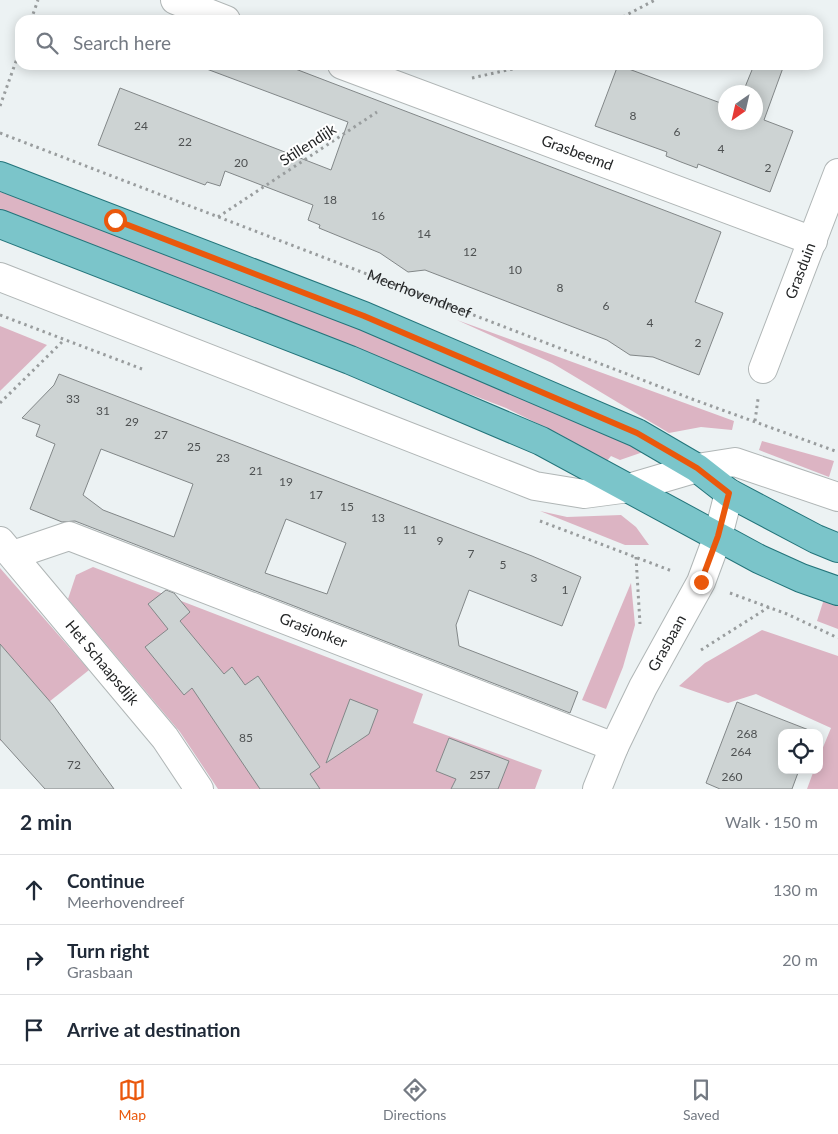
<!DOCTYPE html>
<meta charset="utf-8">
<style>
:root{--surface:#fff;--page:#f6f6f7;--text:#1f2937;--muted:#747a83;--line:#e0e1e3;--accent:#ea580c}
body{margin:0;font-family:Lato,sans-serif;background:var(--page);color:var(--text)}
.controls{position:absolute;right:15px;bottom:15px;display:grid;overflow:hidden;border-radius:10px;box-shadow:0 2px 12px #0003}
.controls button{width:45px;height:45px;display:grid;place-items:center;padding:0;border:0;border-bottom:1px solid var(--line);background:var(--surface);color:var(--text);font:25px sans-serif}
.compass{position:absolute;left:718px;top:85px;width:45px;height:45px;border-radius:50%;background:var(--surface);box-shadow:0 2px 12px #0003;rotate:214deg}
.stop{position:absolute;width:15px;height:15px;margin:-11px;border:4px solid #ea580c;border-radius:50%;background:#fff}
.stop.end{background:#ea580c;border-color:#fff;box-shadow:0 1px 5px #0008}
.list{margin:0;padding:0;list-style:none}
h2{display:flex;justify-content:space-between;align-items:center;height:65px;margin:0;padding:0 20px;font-size:21px}
h2 small{font-size:16px;font-weight:400;color:var(--muted)}
.list li{display:grid;grid-template-columns:32px 1fr auto;gap:15px;align-items:center;box-sizing:border-box;height:70px;padding:0 20px;border-top:1px solid var(--line)}
.list b{display:block;font-size:19px;white-space:nowrap}
.list p{margin:0;font-size:16px;white-space:nowrap;color:var(--muted)}
.list em{font-size:16px;font-style:normal;color:var(--muted)}
.icon{flex:none;width:28px;height:28px;fill:none;stroke:currentColor;stroke-width:2;stroke-linecap:round;stroke-linejoin:round}
.map{position:relative;flex:none;width:838px;height:789px;overflow:hidden}
.search{position:absolute;background:var(--surface);box-shadow:0 2px 12px #0003;left:15px;right:15px;top:15px;height:55px;display:flex;align-items:center;gap:12px;box-sizing:border-box;padding:0 18px;border-radius:15px;color:var(--muted);font-size:19px}
.sheet{height:275px;background:var(--surface)}
nav{display:flex;justify-content:space-around;align-items:center;box-sizing:border-box;height:70px;border-top:1px solid var(--line);background:var(--surface);font-size:14px;color:var(--muted)}
nav a{display:grid;justify-items:center;gap:2px}
nav .on{color:var(--accent)}
.map>svg:first-child{display:block}
.green{fill:#dcb4c3}
.building{fill:#cdd3d3;stroke:#828788;fill-rule:evenodd}
.lines{fill:none;stroke-linecap:round;stroke-linejoin:round}
.minor-casing{stroke:#b0b6b6;stroke-width:30}
.major-casing{stroke:#23747a;stroke-width:30}
.path{stroke:#999d9e;stroke-width:3;stroke-dasharray:2.5 4;stroke-linecap:butt}
.minor{stroke:#fff;stroke-width:28}
.major{stroke:#7bc5ca;stroke-width:28}
.route{stroke:#ea580c;stroke-width:6}
.labels{text-anchor:middle;stroke-width:4;stroke-linejoin:round;paint-order:stroke}
.number-label{font-size:12px;fill:#4e5152}
.street-label{font-size:15px;fill:#242627;stroke:#fff}
</style>
<div class="map">
<svg width="838" height="789" viewBox="0 0 838 789">
<rect width="100%" height="100%" fill="#ecf2f3"/>
<g class="green">
<path d="M0,192L63,210L367,326L646,451L620,460L611,456L607,461L561,435L506,408L0,213Z"/>
<path d="M457,320L734,421L732,430L701,427L669,433L552,363Z"/>
<path d="M0,326L47,345L0,391Z"/>
<path d="M762,441L834,461L829,477L759,450Z"/>
<path d="M540,511L567,517L621,515L636,527L649,545H625Z"/>
<path d="M93,567L423,694L413,723L542,770L535,789H218L180,732L68,599L76,575Z"/>
<path d="M0,568L89,670L0,741Z"/>
<path d="M631,583L635,625L623,667L606,709L582,700Z"/>
<path d="M824,599L838,604V629L817,621Z"/>
<path d="M762,630L838,656V789H807L814,770H819V757L831,728L756,694L728,703L679,686L705,663Z"/>
</g>
<g class="building">
<path d="M205,65H285L721,232L695,302L723,313L699,375L653,357L630,355L607,340L425,270L408,272L380,253L319,228L320,225L308,220L313,205L225,171L220,186L207,182L205,185L98,145L120,88L331,170L348,122L204,68Z"/>
<path d="M618,65L726,105V122H756V92H743L754,65H784L764,120L793,131L770,192L698,164L697,168L681,162L666,156L667,152L595,126Z"/>
<path d="M59,374L532,556L581,577L562,626L469,590L456,625L459,646L578,692L570,713L75,521L62,522L30,509L55,444L36,436L40,425L22,418L54,385ZM101,449L193,484L174,537L103,510L83,495ZM286,519L346,543L327,594L265,573Z"/>
<path d="M166,590L174,593L190,612L180,621L224,674L232,667L245,685L258,676L320,767L310,774L320,789H260L192,688L184,695L145,647L168,629L148,604Z"/>
<path d="M0,644L53,705L114,789H45L0,739Z"/>
<path d="M350,699L378,710L369,734L326,763Z"/>
<path d="M737,702L814,732L782,733V770H799L792,789H720L706,783Z"/>
<path d="M449,738L509,761L498,789H451L456,779L436,771Z"/>
</g>
<g class="lines">
<defs>
<g id="minor">
<path d="M175,0L226,20"/>
<path id="s2" d="M342,65L813,241"/>
<path d="M0,277L535,486L584,494L629,488L697,468L735,462L838,497"/>
<path id="s3" d="M763,369L838,173"/>
<path id="s4" d="M0,541L165,738L199,789"/>
<path id="s5" d="M13,555L69,536L614,747"/>
<path id="s6" d="M597,789L614,747L643,687L701,582L718,536L729,493"/>
</g>
<g id="major">
<path d="M0,176L364,316L637,433L697,468L729,493L816,539L838,548"/>
<path d="M0,224L350,360L541,441L759,559L801,578L838,591"/>
</g>
</defs>
<use href="#minor" class="minor-casing"/>
<use href="#major" class="major-casing"/>
<g class="path">
<path d="M31,20L38,0"/>
<path d="M617,20L655,0"/>
<path d="M472,78L530,65"/>
<path d="M0,106L20,50"/>
<path id="s1" d="M0,133L692,399L838,452"/>
<path d="M218,217L377,112"/>
<path d="M0,315L142,369"/>
<path d="M0,403L64,340"/>
<path d="M755,421L758,399"/>
<path d="M540,521L672,571"/>
<path d="M636,557L640,624"/>
<path d="M730,593L787,614L838,638"/>
<path d="M701,650L769,607"/>
</g>
<use href="#minor" class="minor"/>
<use href="#major" class="major"/>
</g>
<g class="lines">
<path class="route" d="M115,220L364,316L637,433L697,468L729,493L718,536L701,582"/>
</g>
<g class="labels">
<g class="number-label">
<text x="633" y="120">8</text>
<text x="141" y="130">24</text>
<text x="677" y="136">6</text>
<text x="185" y="146">22</text>
<text x="721" y="153">4</text>
<text x="241" y="167">20</text>
<text x="768" y="172">2</text>
<text x="330" y="204">18</text>
<text x="378" y="220">16</text>
<text x="424" y="238">14</text>
<text x="470" y="256">12</text>
<text x="515" y="274">10</text>
<text x="560" y="292">8</text>
<text x="606" y="310">6</text>
<text x="650" y="327">4</text>
<text x="698" y="347">2</text>
<text x="73" y="403">33</text>
<text x="103" y="415">31</text>
<text x="132" y="426">29</text>
<text x="161" y="439">27</text>
<text x="194" y="451">25</text>
<text x="223" y="462">23</text>
<text x="256" y="475">21</text>
<text x="286" y="486">19</text>
<text x="316" y="499">17</text>
<text x="347" y="511">15</text>
<text x="378" y="522">13</text>
<text x="410" y="534">11</text>
<text x="440" y="545">9</text>
<text x="471" y="558">7</text>
<text x="503" y="569">5</text>
<text x="534" y="582">3</text>
<text x="565" y="594">1</text>
<text x="747" y="738">268</text>
<text x="246" y="742">85</text>
<text x="741" y="756">264</text>
<text x="74" y="769">72</text>
<text x="480" y="779">257</text>
<text x="732" y="781">260</text>
</g>
<g class="street-label">
<text transform="translate(308 145) rotate(-33)" y="5">Stillendijk</text>
<text dy="5" stroke="none"><textPath href="#s2" startOffset="251">Grasbeemd</textPath></text>
<text dy="5" stroke="none"><textPath href="#s3" startOffset="105">Grasduin</textPath></text>
<text dy="5" stroke="none"><textPath href="#s1" startOffset="449">Meerhovendreef</textPath></text>
<text dy="5" stroke="none"><textPath href="#s5" startOffset="321">Grasjonker</textPath></text>
<text dy="5" stroke="none"><textPath href="#s6" startOffset="162">Grasbaan</textPath></text>
<text dy="5" stroke="none"><textPath href="#s4" startOffset="159">Het Schaapsdijk</textPath></text>
</g>
</g>
</svg>
<div class="controls">
<button><svg class="icon" aria-label="locate" viewBox="0 0 24 24"><circle cx="12" cy="12" r="6"/><path d="M12 2v4M12 18v4M2 12h4M18 12h4"/></svg></button>
</div>
<svg class="compass" viewBox="-18 -18 36 36"><path d="M0-13l5 13h-10z" fill="#e53935"/><path d="M0 13l5-13h-10z" fill="#747a83"/></svg>
<div class="stop" style="left:115px;top:220px"></div>
<div class="stop end" style="left:701px;top:582px"></div>
<div class="search"><svg class="icon" aria-label="search" viewBox="0 0 24 24"><circle cx="10" cy="10" r="6"/><path d="M15 15l6 6"/></svg>Search here</div>
</div>
<section class="sheet">
<h2>2 min<small>Walk · 150 m</small></h2>
<ul class="list">
<li><svg class="icon" aria-label="ahead" viewBox="0 0 24 24"><path d="M12 20V5M6 11l6-6 6 6"/></svg><div><b>Continue</b><p>Meerhovendreef</p></div><em>130 m</em></li>
<li><svg class="icon" aria-label="right" viewBox="0 0 24 24"><path d="M7 20v-9h11M14 6l5 5-5 5"/></svg><div><b>Turn right</b><p>Grasbaan</p></div><em>20 m</em></li>
<li><svg class="icon" aria-label="arrive" viewBox="0 0 24 24"><path d="M6 21V4h12l-3 4 3 4H6"/></svg><div><b>Arrive at destination</b></div></li>
</ul>
</section>
<nav>
<a class="on"><svg class="icon" aria-label="map" viewBox="0 0 24 24"><path d="M3 6l6-2 6 2 6-2v14l-6 2-6-2-6 2zM9 4v14M15 6v14"/></svg>Map</a>
<a><svg class="icon" aria-label="directions" viewBox="0 0 24 24"><path d="M12 3l9 9-9 9-9-9zM9 14v-3h6M13 9l2 2-2 2"/></svg>Directions</a>
<a><svg class="icon" aria-label="saved" viewBox="0 0 24 24"><path d="M7 4h10v16l-5-4-5 4z"/></svg>Saved</a>
</nav>
